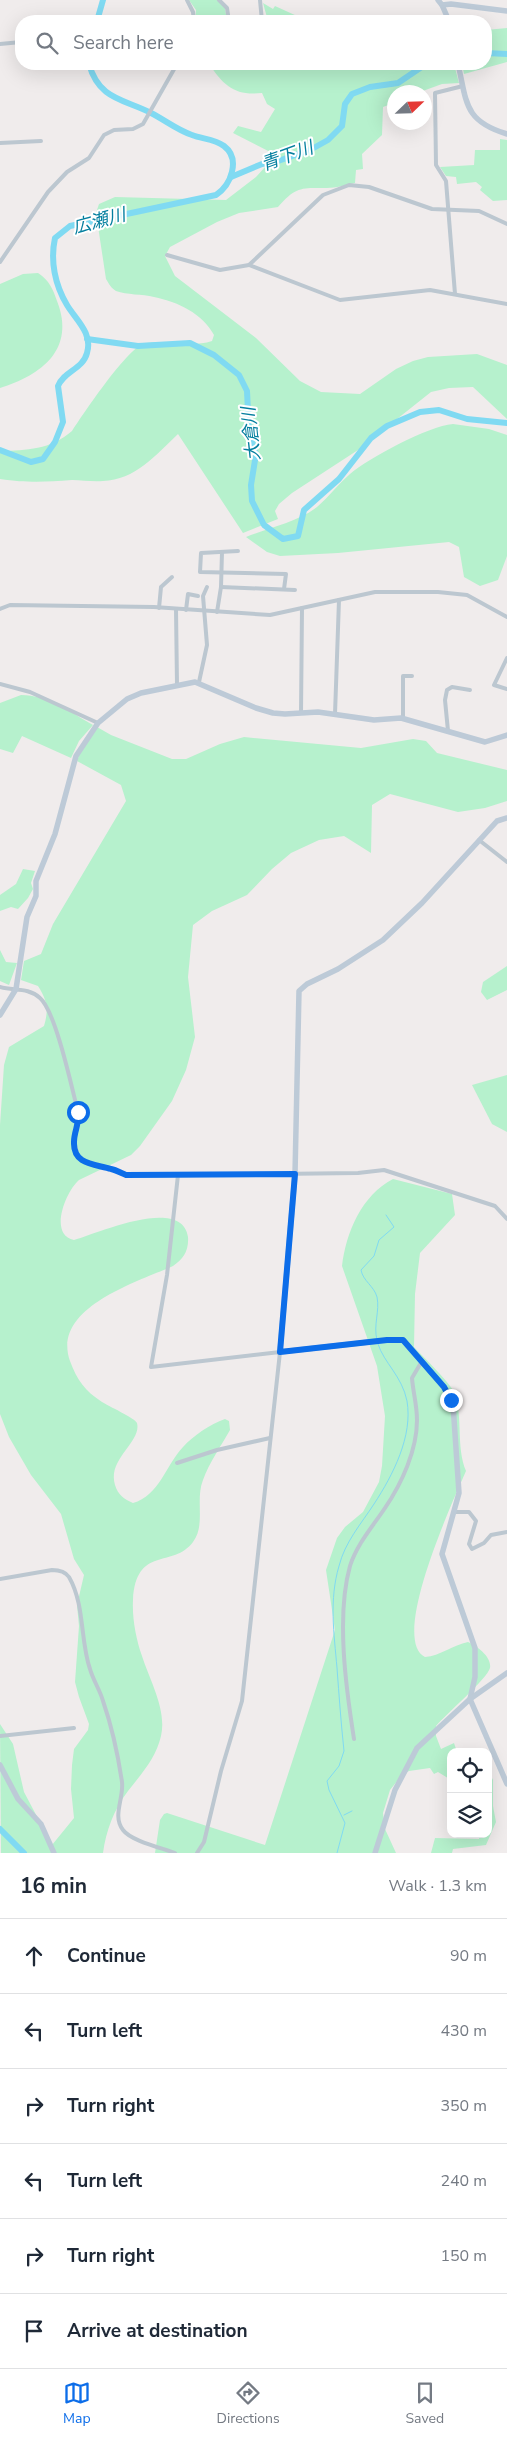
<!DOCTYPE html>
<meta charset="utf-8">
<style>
:root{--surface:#fff;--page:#f2f2f3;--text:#1f2937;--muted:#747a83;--line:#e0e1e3;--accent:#0c6de9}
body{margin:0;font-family:"Nunito Sans","Noto Sans JP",sans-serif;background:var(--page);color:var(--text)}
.controls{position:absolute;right:15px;bottom:15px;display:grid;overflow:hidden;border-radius:10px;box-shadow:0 5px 20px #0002}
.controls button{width:45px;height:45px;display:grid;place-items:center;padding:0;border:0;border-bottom:1px solid var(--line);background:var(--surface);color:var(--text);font:25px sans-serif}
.compass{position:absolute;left:387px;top:85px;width:45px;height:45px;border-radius:50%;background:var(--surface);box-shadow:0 5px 20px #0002;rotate:67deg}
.stop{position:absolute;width:15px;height:15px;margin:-11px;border:4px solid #0c6de9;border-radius:50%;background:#fff}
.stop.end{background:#0c6de9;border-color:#fff;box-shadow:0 1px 5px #0008}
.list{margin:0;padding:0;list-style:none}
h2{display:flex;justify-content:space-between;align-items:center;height:65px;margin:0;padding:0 20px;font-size:21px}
h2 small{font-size:16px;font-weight:400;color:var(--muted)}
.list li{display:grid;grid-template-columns:32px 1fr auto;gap:15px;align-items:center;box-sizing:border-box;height:75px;padding:0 20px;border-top:1px solid var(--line)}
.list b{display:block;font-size:19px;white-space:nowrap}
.list em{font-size:16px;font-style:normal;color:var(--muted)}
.icon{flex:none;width:28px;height:28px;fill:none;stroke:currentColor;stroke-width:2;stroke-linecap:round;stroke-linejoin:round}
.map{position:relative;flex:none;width:507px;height:1853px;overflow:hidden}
.search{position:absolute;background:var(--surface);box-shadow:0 5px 20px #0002;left:15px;right:15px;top:15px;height:55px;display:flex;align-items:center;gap:12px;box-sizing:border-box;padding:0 18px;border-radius:20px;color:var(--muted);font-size:19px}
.sheet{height:515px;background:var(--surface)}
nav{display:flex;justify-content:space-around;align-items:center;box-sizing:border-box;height:70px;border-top:1px solid var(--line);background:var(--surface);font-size:14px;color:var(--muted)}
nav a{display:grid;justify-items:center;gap:2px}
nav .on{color:var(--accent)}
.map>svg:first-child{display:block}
.green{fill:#b6f1cd}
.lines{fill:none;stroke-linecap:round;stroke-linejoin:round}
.stream{stroke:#80daf2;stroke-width:1}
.river{stroke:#80daf2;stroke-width:6}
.street{stroke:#bcc7d0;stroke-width:4}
.secondary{stroke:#bdcad7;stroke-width:5.5}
.route{stroke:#0c6de9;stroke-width:6}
.labels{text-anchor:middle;stroke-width:4;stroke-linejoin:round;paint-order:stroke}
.water-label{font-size:18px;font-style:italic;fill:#047f9f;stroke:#fff}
</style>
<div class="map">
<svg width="507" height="1853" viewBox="0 0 507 1853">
<rect width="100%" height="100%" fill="#f0ecec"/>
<g class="green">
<path d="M189,0H217L225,8L227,21H195L196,10Z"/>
<path d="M263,3L273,9L275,6L308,21H268Z"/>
<path d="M507,28V62L464,74L462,64H486V30Z"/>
<path d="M209,64H454L459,83L442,84L420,92H394V103L383,107L382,135L362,154L363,169L356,170L355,183C346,185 336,188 327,188C302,188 296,186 278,207L239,213L217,222L170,247L165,256L175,276L256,338L300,381L321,392L360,394L396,369L413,361L428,357L477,354L507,365V419L473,387L449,388L431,392L358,450L292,493L279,504L275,511L278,519L243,533L178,434C156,455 135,480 103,481C93,482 82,480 72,480C45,482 28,483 0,479V451C27,450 50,450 72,431C84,413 129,345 146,343C168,340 191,348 212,341L214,335C202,313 178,302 154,297C142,294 127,295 116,291C111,288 109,284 106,279L96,213L99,204L115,197L226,200L256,177L276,155L233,133L238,126L261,132L275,109L267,104L262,93C235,96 224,86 209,64Z"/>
<path d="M500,139L507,140V200L493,201L480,190L482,187L476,182L457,184L456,177L446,176L440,167L474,165L475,150H500Z"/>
<path d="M38,273C49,280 53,289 57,301C76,349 42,375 0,388V284L23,274Z"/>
<path d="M453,424L489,429L507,435V556L498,580L480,586L464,577L459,547L449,542L338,553L280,556L267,552L246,537C268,528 298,522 317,507C329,497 338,484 350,474C369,458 428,426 453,424Z"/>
<path d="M21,695C48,695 70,712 93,725L79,741L71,758L22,736L13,753L0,749V703Z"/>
<path d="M97,727L111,735L172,759H186L220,744L244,737L361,748L413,739L426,741L437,753L507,770V801L485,808L458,812L390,794L372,805L371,853L344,836L319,840L291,853L272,869L247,895L212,911L193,925L188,977L195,1037L186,1070L172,1101L140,1146L131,1155L79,1180C66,1191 48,1235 74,1240C96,1234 182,1195 188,1237C189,1251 183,1259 173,1266C137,1282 51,1308 70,1361C77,1380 85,1391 102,1402C108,1406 135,1418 137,1423C142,1442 107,1459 115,1485C118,1495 124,1499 133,1503C159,1496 166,1465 183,1447C193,1436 210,1424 225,1419L229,1421L230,1430C221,1446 209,1463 203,1480C195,1500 206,1525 193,1542C173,1569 136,1545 133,1600C132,1618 136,1639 142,1656C150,1681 167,1710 161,1736C156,1758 142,1773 128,1791C114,1809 106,1831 103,1853H1L0,1724L13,1744L24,1792L52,1845L74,1818L71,1789L72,1765L74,1749L88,1730L89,1724L79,1697L75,1682L79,1626L77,1605L84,1575L74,1559L61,1514L31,1475L9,1437L0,1414V1125L4,1065L9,1047L44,1026C49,1010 47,1000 38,986L21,980L24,961L41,954L53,924L126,801L121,785L77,761L83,743Z"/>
<path d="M23,869L35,871L31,883L33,889L28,898L18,909L11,907L0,911V895L16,884Z"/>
<path d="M0,950L6,962L17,963L9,985L0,981Z"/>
<path d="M507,966V990L487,1000L481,992L483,982Z"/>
<path d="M507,1075V1132L492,1124L472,1085Z"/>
<path d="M393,1179L452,1194L455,1215L420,1253L415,1294L414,1347C423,1357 451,1383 455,1394C463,1419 456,1447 466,1471C454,1499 389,1639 425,1657C440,1656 453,1645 468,1642C477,1646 492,1657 490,1668C487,1679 446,1714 436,1726V1736L441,1749L454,1743L457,1752H451V1780L438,1772L434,1774L430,1768L409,1771L402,1775L390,1790L383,1813L385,1829L396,1853H155L160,1820L164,1814L167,1813L265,1845L335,1630L326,1570L337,1538L345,1527L363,1512L379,1482L382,1466L385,1416L377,1366L342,1266C346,1232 362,1195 393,1179Z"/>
<path d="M488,1770L493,1780V1806L496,1822L486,1845L453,1849L452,1853H431L435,1838L479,1839V1834H488Z"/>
</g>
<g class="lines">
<g class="stream">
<path d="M377,1340C373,1325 380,1311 377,1297C374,1286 363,1281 361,1270L374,1256L379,1240L394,1227L386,1215"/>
<path d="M344,1815L352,1811"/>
<path d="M337,1853L345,1823L329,1790L327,1781L339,1766L344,1751C341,1723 339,1695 337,1668C334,1633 329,1600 339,1566C345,1542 361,1524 374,1504C393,1475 413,1436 407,1401C402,1376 384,1363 378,1344"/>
</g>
<g class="river">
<path d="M97,21L103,0"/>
<path d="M486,53L507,54"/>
<path d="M231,177L262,164L278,161L310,150L328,140L342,126L345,104L352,94L370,87L398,83L426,64"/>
<path d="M87,339L138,346L190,343L214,355L239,375L247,391L249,433L256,454L251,485L252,501L264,525L283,539L298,536L304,510L339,479L371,438L387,426L420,412L439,410L467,419L507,423"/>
<path d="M0,450L31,462L43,459L55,442L63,422L58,386C64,371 83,369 87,353C93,333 76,320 67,305C55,285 50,261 55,238L70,226L216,195C231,185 241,159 224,146C215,139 202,139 192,135C177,130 165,120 151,113C124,99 99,100 89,64"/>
<path d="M0,1829L24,1853"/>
</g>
<g class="street">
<path d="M187,0L193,12L194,21"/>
<path d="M219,0L227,8L229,21"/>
<path d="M260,0L262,21"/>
<path d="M0,44L21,42"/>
<path d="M0,143L41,141"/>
<path d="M167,255L220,270L249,265L323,195L349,185L369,187L432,209L479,211L507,224"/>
<path d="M0,262L48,192L67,172L89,158L104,135L114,130L133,129L143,124L177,64"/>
<path d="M249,265L340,300L430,290L507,304"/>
<path d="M455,294L446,181L436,165L435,93L463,86"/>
<path d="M238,551L201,553L200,572L286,574L284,589"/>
<path d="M221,587L295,590"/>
<path d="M159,608L161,587L172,577"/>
<path d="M0,609L10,605L154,607L270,615L375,592H438L467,595L507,617"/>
<path d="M176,609L177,685"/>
<path d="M186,610L188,594L198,596"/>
<path d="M217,612L221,587L222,552"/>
<path d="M507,658L494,685L507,689"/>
<path d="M199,682L207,645L203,596L207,587"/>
<path d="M0,684L30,692L98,723"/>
<path d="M301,713L302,608"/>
<path d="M335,714L339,600"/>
<path d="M403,718V676H412"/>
<path d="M448,731L445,700L447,690L452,687L470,690"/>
<path d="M479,840L507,862"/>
<path d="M0,987C14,991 28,987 40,998C56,1012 72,1089 78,1112L79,1119L74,1141L78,1157L86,1163L113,1169L128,1176L358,1173L384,1170L495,1206L507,1219"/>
<path d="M178,1175L167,1275L151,1367L280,1352L242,1701L221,1771L204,1842L197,1853"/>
<path d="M177,1463L217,1450L270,1438"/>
<path d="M454,1512H469L476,1521L469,1544L472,1549L484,1543L491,1535L507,1532"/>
<path d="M0,1579L52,1570C58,1570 65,1571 69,1577C85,1605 80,1640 90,1669C93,1680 100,1690 103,1701C112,1727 118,1755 122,1782C124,1798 112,1816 123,1830C131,1841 162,1848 175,1853"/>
<path d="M0,1736L74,1728"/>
<path d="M354,1739C346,1688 336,1616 350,1566C357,1544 373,1526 385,1508C402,1483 417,1450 417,1420C417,1405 413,1392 412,1378L422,1361"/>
</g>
<g class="secondary">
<path d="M438,0L442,5L449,21"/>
<path d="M442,5L451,4L507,11"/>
<path d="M458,64C467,103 464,121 507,134"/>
<path d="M507,818L497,821L422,903L383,940L338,969L307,984L299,991L295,1174L280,1352L387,1340H403L444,1387L453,1404L459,1493L442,1554L475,1648V1677L470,1699L507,1784"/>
<path d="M0,1015L16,989L27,917L36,896V881L55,834L76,756L98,723L127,699L141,693L195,682L256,708L273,713L285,714L318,712L374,720L401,718L485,742L507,735"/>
<path d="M0,1765L18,1799L41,1824L54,1853"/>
<path d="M375,1853L395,1790L417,1748L470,1699L507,1673"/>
</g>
</g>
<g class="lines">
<path class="route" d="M78,1112C80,1123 74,1131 74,1142C73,1165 95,1164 111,1169C116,1170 121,1173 126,1175L295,1174L280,1352L387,1340H403L444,1387L451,1400"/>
</g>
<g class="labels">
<g class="water-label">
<text transform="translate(287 156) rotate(-20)" y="6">青下川</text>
<text transform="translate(99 221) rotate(-15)" y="6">広瀬川</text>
<text transform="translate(251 434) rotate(-96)" y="6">大倉川</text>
</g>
</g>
</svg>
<div class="controls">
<button><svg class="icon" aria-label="locate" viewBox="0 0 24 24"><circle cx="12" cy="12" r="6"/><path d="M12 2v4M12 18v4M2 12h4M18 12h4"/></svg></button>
<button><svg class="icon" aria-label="layers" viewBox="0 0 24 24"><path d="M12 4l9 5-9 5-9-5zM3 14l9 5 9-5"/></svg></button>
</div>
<svg class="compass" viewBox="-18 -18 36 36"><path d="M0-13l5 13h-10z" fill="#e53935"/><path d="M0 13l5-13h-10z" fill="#747a83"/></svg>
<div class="stop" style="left:78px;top:1112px"></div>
<div class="stop end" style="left:451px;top:1400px"></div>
<div class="search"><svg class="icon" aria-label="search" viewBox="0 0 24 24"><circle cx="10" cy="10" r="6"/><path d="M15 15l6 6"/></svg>Search here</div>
</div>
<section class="sheet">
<h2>16 min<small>Walk · 1.3 km</small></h2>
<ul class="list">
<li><svg class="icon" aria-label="ahead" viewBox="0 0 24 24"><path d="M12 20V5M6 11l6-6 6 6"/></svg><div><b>Continue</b></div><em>90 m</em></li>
<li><svg class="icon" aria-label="left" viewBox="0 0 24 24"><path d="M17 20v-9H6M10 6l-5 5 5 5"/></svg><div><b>Turn left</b></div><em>430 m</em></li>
<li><svg class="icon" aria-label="right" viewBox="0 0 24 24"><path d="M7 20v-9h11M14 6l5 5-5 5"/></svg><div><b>Turn right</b></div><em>350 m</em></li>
<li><svg class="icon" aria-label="left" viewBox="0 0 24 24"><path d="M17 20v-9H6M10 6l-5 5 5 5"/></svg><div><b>Turn left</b></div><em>240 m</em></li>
<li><svg class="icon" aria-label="right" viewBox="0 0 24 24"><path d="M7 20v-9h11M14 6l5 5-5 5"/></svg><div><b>Turn right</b></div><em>150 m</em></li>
<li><svg class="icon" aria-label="arrive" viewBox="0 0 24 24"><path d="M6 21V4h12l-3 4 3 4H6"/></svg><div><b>Arrive at destination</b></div></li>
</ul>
</section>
<nav>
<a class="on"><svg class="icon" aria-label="map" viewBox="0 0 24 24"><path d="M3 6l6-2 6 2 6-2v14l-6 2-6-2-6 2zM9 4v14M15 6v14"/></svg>Map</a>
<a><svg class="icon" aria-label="directions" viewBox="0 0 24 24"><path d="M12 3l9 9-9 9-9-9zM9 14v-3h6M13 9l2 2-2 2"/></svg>Directions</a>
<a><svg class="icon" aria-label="saved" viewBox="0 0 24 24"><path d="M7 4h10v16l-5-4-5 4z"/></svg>Saved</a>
</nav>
